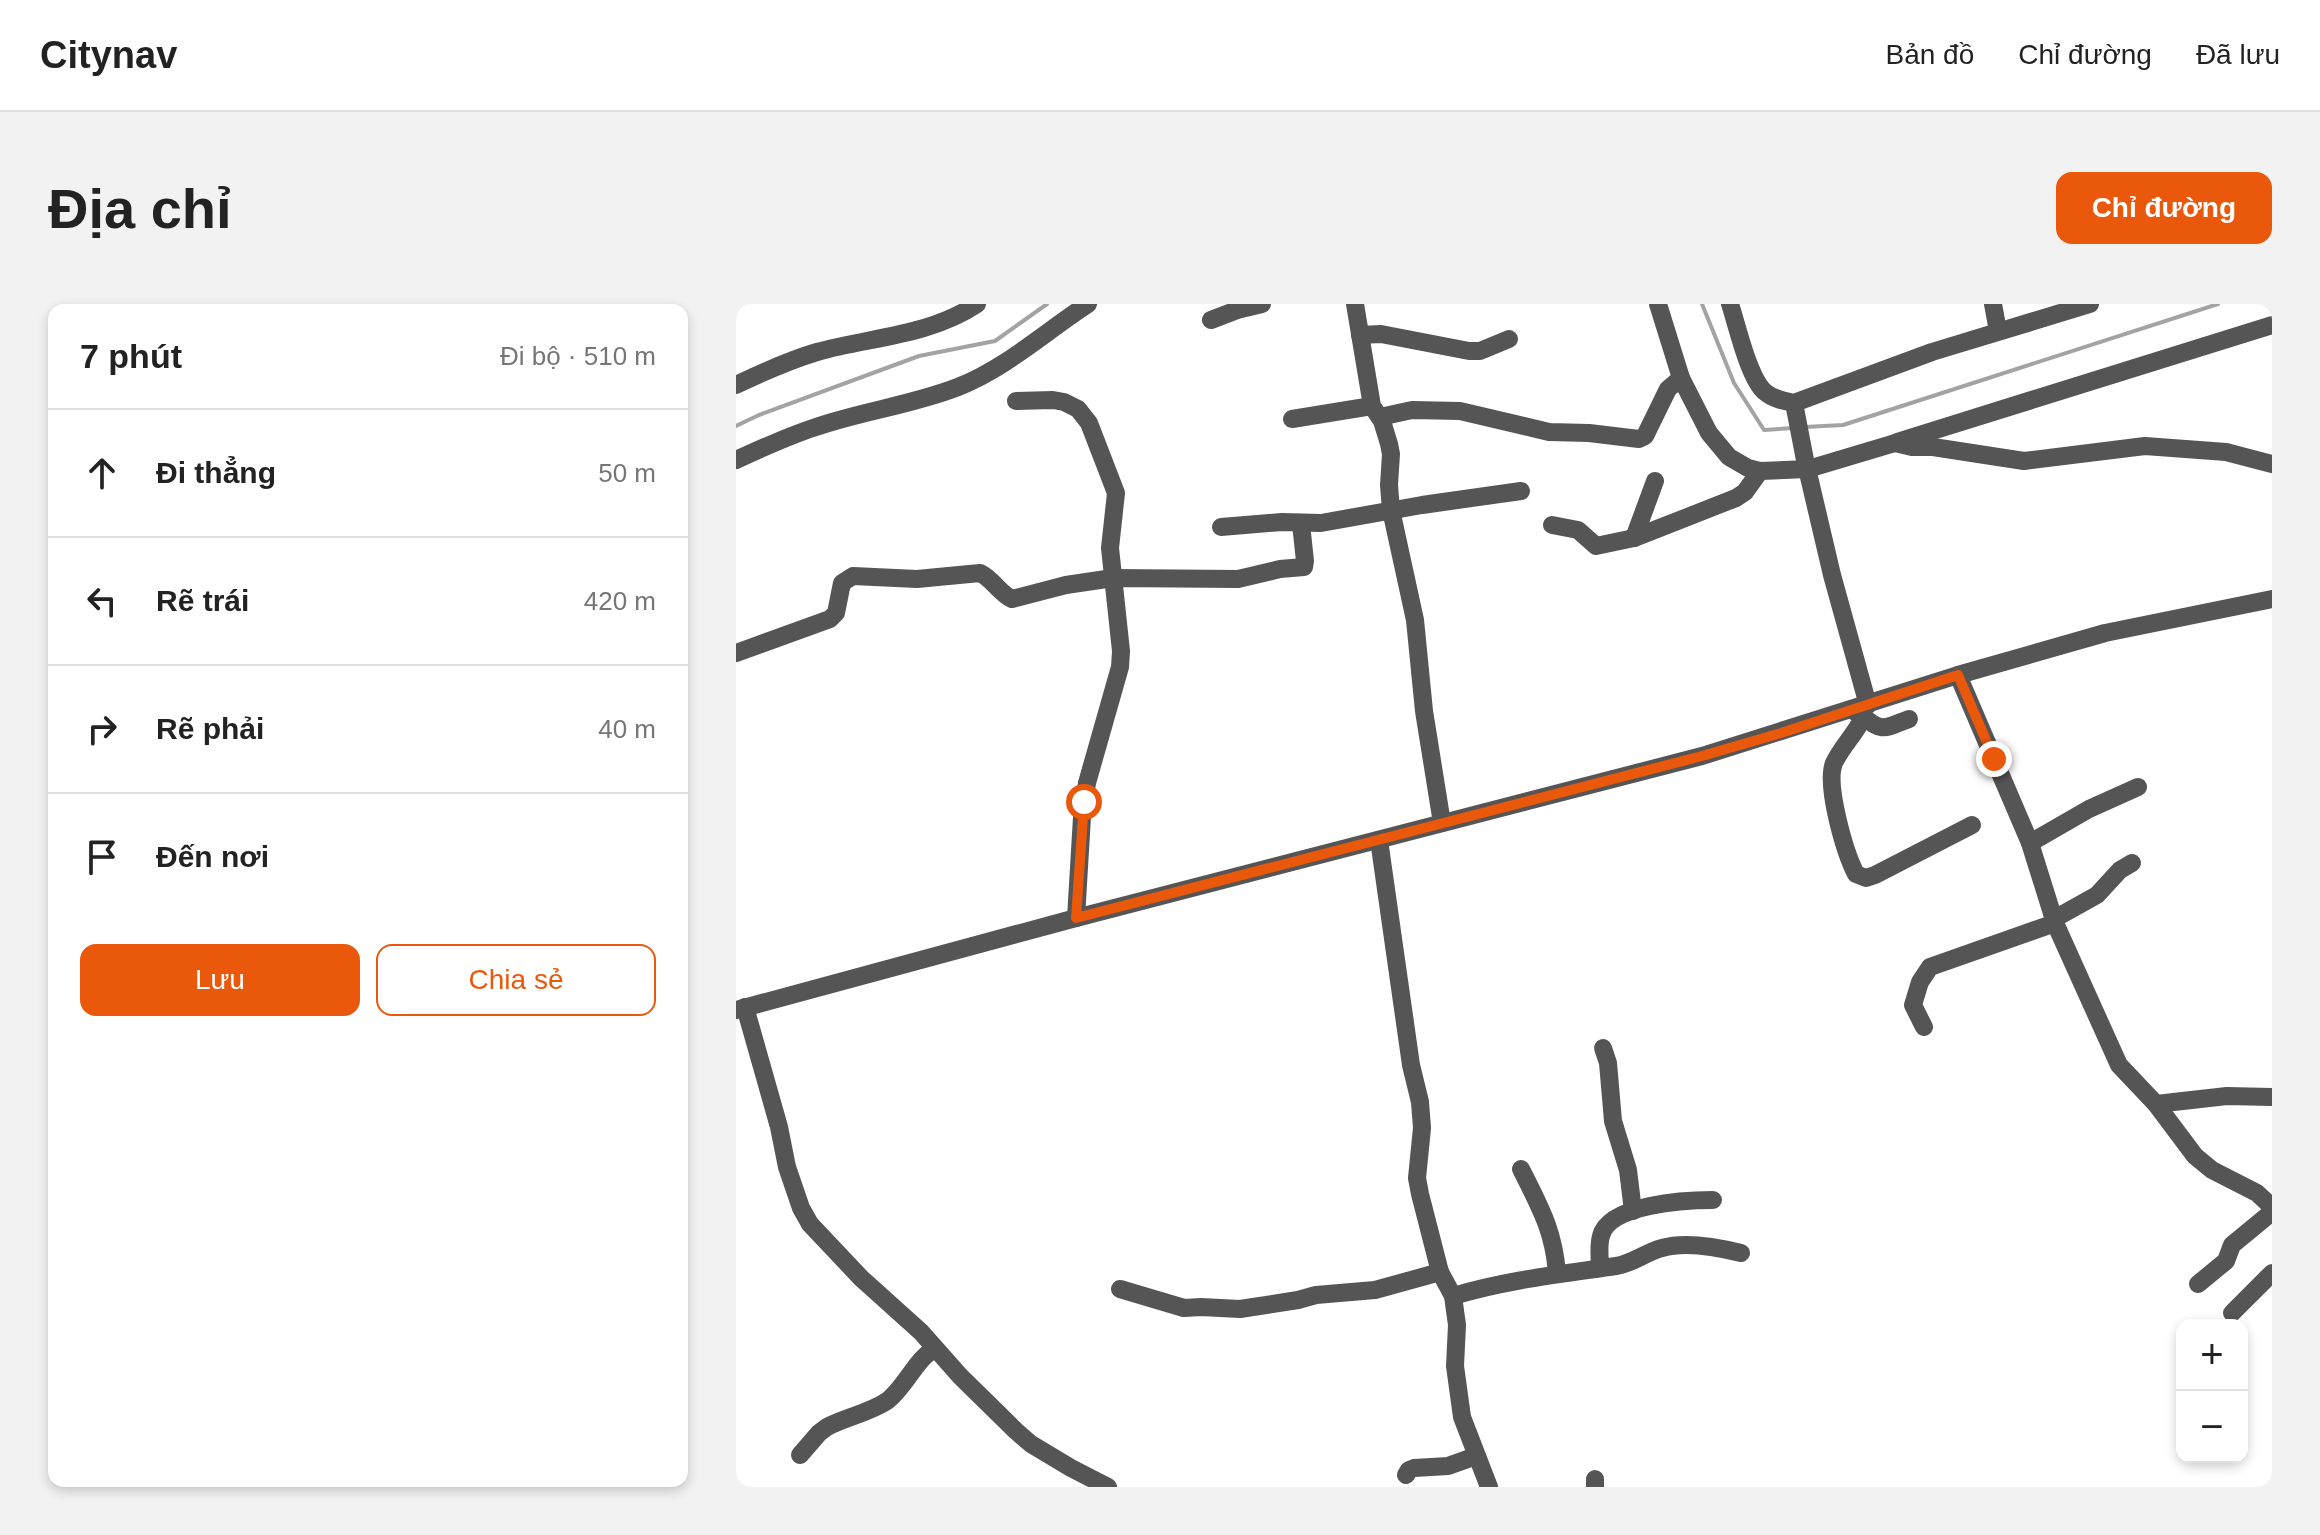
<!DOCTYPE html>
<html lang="vi">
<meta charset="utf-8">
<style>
:root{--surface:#fff;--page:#f2f2f2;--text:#222;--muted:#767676;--line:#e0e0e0;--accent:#ea580c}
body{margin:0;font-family:Helvetica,sans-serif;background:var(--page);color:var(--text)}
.controls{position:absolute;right:24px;bottom:24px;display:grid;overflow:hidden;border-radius:16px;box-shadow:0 4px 12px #0003}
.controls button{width:72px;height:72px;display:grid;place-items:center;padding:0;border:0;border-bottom:2px solid var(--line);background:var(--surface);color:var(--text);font:40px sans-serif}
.stop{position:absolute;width:24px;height:24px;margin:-18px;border:6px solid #ea580c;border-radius:50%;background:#fff}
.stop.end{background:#ea580c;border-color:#fff;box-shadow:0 2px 8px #0008}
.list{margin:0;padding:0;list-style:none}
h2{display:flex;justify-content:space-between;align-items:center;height:104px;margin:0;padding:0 32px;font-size:34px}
h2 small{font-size:26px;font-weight:400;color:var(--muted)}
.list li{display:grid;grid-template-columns:52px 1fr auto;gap:24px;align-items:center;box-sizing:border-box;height:128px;padding:0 32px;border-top:2px solid var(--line)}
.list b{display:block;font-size:30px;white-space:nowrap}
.list em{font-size:26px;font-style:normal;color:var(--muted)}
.actions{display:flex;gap:16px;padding:24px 32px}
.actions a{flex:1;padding:18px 0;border:2px solid var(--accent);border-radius:16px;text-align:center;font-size:28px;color:var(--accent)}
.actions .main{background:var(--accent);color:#fff}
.icon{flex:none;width:44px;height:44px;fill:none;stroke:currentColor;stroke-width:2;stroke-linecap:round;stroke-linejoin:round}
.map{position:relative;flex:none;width:1536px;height:1183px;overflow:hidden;border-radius:16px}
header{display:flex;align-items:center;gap:48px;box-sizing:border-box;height:112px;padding:0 40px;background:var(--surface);border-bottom:2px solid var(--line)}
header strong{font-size:38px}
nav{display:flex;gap:44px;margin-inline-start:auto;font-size:28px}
.intro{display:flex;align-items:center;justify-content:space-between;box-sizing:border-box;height:192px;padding:0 48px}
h1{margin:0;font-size:56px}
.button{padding:20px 36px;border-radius:16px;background:var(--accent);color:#fff;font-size:28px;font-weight:700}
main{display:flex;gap:48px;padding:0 48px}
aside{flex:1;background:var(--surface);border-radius:16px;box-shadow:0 4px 12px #0003}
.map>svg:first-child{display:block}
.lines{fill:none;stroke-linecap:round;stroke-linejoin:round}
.stream{stroke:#a3a3a3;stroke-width:4}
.minor{stroke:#555;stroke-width:18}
.route{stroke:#ea580c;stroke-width:10}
</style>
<header>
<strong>Citynav</strong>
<nav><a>Bản đồ</a><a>Chỉ đường</a><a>Đã lưu</a></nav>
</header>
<div class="intro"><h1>Địa chỉ</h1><a class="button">Chỉ đường</a></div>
<main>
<aside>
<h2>7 phút<small>Đi bộ · 510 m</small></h2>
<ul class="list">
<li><svg class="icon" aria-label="ahead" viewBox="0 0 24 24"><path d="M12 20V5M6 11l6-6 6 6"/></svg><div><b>Đi thẳng</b></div><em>50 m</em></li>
<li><svg class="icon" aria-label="left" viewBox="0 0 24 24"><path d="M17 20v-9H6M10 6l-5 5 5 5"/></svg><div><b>Rẽ trái</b></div><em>420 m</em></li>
<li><svg class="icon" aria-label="right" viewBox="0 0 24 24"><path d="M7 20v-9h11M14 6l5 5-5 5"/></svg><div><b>Rẽ phải</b></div><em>40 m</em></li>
<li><svg class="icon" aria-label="arrive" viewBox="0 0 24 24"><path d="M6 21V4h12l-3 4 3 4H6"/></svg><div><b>Đến nơi</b></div></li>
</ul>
<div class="actions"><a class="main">Lưu</a><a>Chia sẻ</a></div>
</aside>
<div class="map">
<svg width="1536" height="1183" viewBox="0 0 1536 1183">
<rect width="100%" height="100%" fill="#fff"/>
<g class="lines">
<g class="stream">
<path d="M966,0L998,79L1028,126L1057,124"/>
<path d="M0,122L23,111L183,52L259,37L311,0"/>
<path d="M1069,123L1107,121L1482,0"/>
</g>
<g class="minor">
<path d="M619,0L636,102L646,117L653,140L655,150L653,181L655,206L679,316L688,407L706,519"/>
<path d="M922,0L945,74L973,129L993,153L1012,164L1024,167L1072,165L1159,139L1176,143H1197L1288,157L1409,142L1490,148L1536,160"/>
<path d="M994,0C1001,21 1013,75 1029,88C1037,95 1048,97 1058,99L1196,48L1354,0"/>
<path d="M1257,0L1262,27"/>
<path d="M475,16L501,6L526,0"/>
<path d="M624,31L645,30L733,47H744L773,35"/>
<path d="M0,81C25,69 54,56 81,48C135,33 193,32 241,0"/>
<path d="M280,97L317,96L328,98L342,105L353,119L380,189L374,244L385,347L384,363L351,479L346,513L340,614"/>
<path d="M1058,99L1069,156L1096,271L1132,401"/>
<path d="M644,113L676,106L724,107L813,128L853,129L903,135L909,132L932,85L945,74"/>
<path d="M556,115L636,102"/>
<path d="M1161,138L1536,21"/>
<path d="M0,156C26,144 52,132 80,123C126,107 176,101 222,83C270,64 309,28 352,0"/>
<path d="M816,221L842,226L860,242L898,234L1000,194L1009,188L1024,167"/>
<path d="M485,223L546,218L585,219L686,201L785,187"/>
<path d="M898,234L919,177"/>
<path d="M0,349L94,315L100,309L106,279L117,272L181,275L244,269C257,275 263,289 276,295L330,281L377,274L502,275L544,265L568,263L569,257L565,220"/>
<path d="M1222,371L1294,539L1319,619L1383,761L1420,800L1459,852L1476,866L1521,889L1536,903"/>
<path d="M1116,406L1127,412L1126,416C1118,431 1105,444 1098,459C1089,481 1109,549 1120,570L1130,574L1139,571L1236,521"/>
<path d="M1127,412C1146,430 1151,423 1173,415"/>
<path d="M643,536L675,761L684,798L686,824L681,874L684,890L704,968L717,992L721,1021L719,1062L726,1113L753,1183"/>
<path d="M1294,539L1353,505L1402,483"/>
<path d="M1318,615L1361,591L1384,566L1396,559"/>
<path d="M9,703L43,823L51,863L65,904L74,920L125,974L185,1028L224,1072L280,1127L295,1140L335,1164L372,1183"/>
<path d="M0,706L340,614L966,452L1222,371L1369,329L1536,295"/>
<path d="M1188,723L1177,701L1184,678L1194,663L1319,619"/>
<path d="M867,744L872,759L877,817L892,866L897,907"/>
<path d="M1420,800L1491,792L1536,793"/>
<path d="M785,865C804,903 818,927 821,970"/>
<path d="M864,964C864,954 862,942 865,932C873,900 950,896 977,896"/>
<path d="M1462,980L1490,957L1496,941L1536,908"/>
<path d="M384,985L448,1004L465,1003L504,1005L562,996L580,991L639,986L704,968"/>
<path d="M717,992C770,976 825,970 880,962C896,960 910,948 926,944C950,937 981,943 1005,949"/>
<path d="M1496,1009L1536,969"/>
<path d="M64,1151L83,1129L91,1123C110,1113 133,1109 151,1097C169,1084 181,1053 199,1045"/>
<path d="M670,1171L673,1166L678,1164L712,1162L740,1152"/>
<path d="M859,1175V1183"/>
</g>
</g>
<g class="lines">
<path class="route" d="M348,498L340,614L966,452L1045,429L1222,371L1258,455"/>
</g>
</svg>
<div class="controls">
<button>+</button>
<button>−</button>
</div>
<div class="stop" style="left:348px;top:498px"></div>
<div class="stop end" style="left:1258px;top:455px"></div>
</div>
</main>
